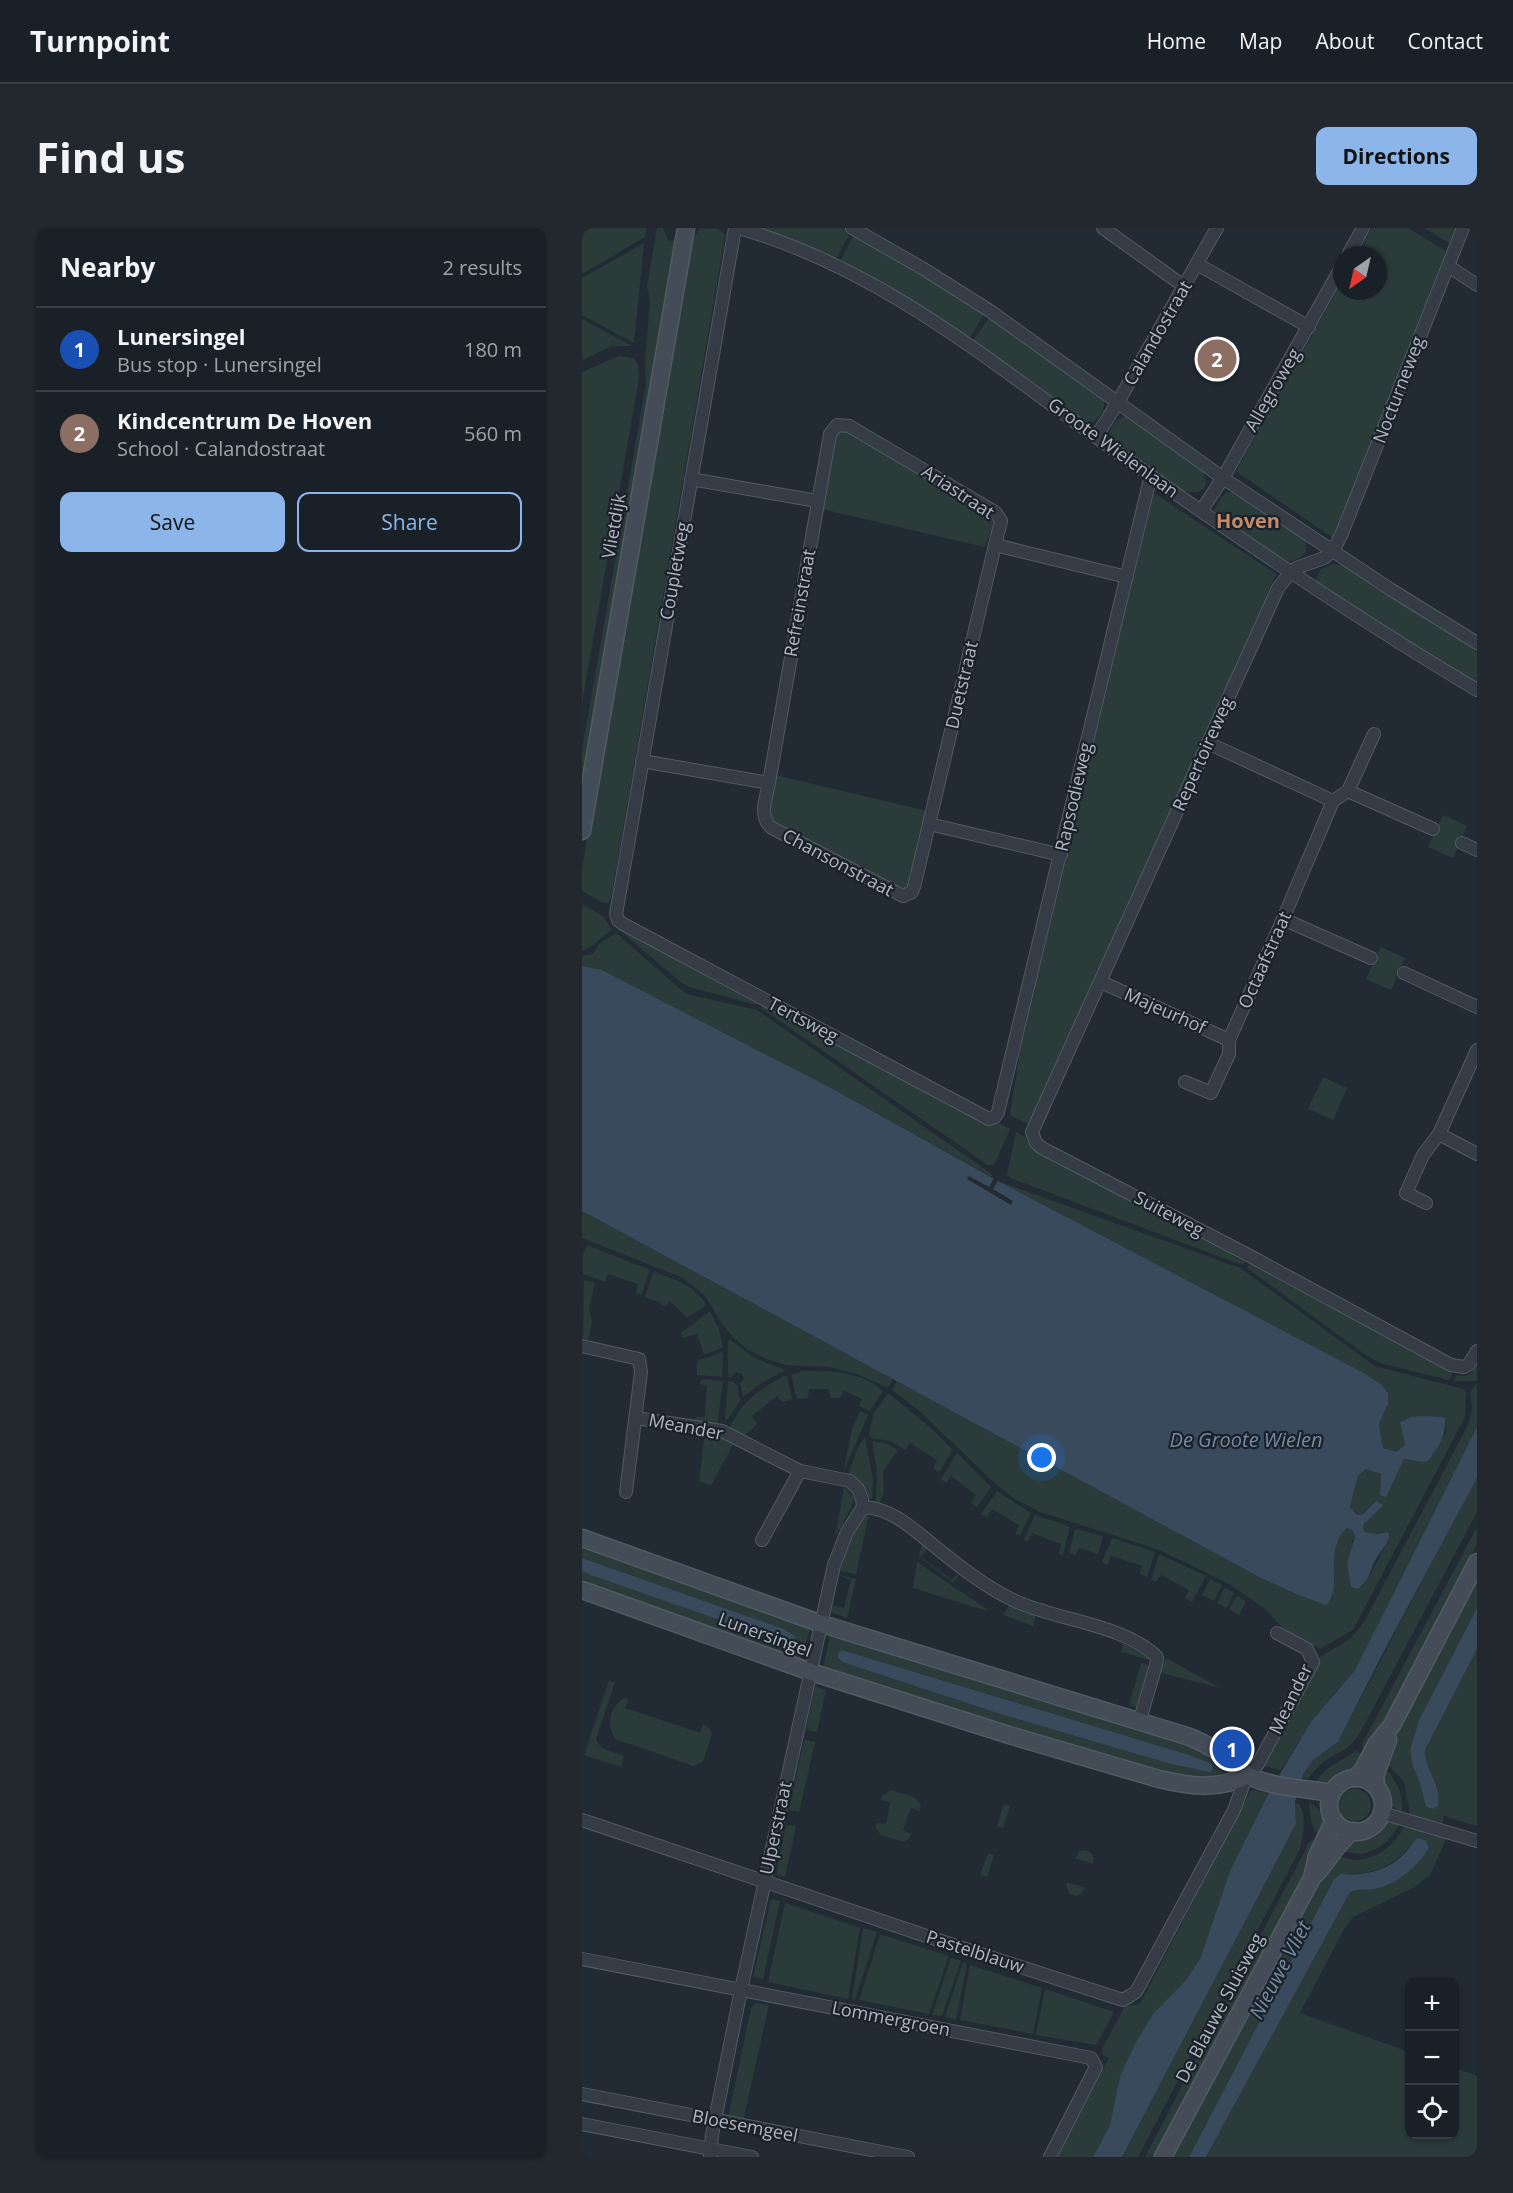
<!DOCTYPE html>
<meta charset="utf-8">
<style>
:root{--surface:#1a2027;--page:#23282f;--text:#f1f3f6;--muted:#9fa3a7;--line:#383e44;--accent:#8cb6ea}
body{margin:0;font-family:"Open Sans",sans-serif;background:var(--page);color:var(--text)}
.controls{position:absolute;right:18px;bottom:18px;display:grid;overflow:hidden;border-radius:12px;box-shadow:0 2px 4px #0004}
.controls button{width:54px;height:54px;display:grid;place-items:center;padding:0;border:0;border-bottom:2px solid var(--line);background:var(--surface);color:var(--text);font:30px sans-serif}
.compass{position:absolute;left:751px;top:18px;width:54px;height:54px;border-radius:50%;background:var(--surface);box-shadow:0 2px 4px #0004;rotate:214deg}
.you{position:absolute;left:460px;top:1230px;width:21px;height:21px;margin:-15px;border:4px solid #fff;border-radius:50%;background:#1a73e8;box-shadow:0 0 0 9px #1a73e833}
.badge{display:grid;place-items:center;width:39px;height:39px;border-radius:50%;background:var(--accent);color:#fff;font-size:20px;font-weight:700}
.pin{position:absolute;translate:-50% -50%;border:3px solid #fff;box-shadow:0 2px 6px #0006}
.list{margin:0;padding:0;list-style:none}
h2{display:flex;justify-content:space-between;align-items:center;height:78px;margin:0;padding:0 24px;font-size:26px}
h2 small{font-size:20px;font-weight:400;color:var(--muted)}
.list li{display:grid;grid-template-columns:39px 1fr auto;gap:18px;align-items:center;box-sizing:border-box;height:84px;padding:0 24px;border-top:2px solid var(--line)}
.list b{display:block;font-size:22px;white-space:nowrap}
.list p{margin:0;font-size:20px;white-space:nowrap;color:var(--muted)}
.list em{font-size:20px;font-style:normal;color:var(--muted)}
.actions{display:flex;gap:12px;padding:18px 24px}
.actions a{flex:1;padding:14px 0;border:2px solid var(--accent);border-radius:12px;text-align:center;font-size:21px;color:var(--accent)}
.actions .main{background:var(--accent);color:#111}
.icon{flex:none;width:33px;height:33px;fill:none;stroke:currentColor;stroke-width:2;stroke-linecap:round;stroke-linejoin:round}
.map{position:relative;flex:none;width:895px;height:1929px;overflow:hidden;border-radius:12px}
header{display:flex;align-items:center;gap:36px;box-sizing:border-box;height:84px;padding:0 30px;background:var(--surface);border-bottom:2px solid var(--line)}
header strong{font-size:28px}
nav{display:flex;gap:33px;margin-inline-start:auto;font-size:21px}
.intro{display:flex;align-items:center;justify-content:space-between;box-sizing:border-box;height:144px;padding:0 36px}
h1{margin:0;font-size:42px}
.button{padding:15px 27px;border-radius:12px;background:var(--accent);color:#111;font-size:21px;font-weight:700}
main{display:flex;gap:36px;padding:0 36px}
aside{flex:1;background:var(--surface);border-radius:12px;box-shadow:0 2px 4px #0004}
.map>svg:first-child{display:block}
.green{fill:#2a3b3a;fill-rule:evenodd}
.water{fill:#394a5c}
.pier{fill:#222b34}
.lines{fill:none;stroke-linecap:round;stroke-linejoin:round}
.street-casing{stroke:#525a62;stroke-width:14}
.secondary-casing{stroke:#525a62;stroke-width:19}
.street{stroke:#353c45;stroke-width:12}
.secondary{stroke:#444c57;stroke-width:16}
.labels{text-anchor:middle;stroke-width:4.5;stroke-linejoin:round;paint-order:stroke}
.street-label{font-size:18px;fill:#afb7c1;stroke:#1b2129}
.neighbourhood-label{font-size:20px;font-weight:bold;fill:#c58a67;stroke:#1b2129}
.water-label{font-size:20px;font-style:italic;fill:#738aa2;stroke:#1b2129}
</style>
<header>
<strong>Turnpoint</strong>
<nav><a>Home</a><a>Map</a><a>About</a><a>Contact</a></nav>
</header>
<div class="intro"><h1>Find us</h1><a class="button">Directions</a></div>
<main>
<aside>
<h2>Nearby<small>2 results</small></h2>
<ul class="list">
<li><span class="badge" style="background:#1a4fb4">1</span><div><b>Lunersingel</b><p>Bus stop · Lunersingel</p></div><em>180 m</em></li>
<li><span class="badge" style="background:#8d6e63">2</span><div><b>Kindcentrum De Hoven</b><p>School · Calandostraat</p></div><em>560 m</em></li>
</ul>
<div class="actions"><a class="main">Save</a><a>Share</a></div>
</aside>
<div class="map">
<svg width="895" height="1929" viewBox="0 0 895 1929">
<rect width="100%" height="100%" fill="#222b34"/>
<g class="green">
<path d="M0,0H65L63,9L0,46Z"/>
<path d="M75,0H81L86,12L92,13L93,16L0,566V522L64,156L63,136L68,72L65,59Z"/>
<path d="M118,0L136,1L143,6L141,20L29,670L26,675L19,674L0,663V641L107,17Z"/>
<path d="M175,0H258L268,5L254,31Z"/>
<path d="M790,0H826L864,23L751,310L654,243L760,54V63H796V27H775Z"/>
<path d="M842,0H874L867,15Z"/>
<path d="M272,7L403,85L387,111L258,33Z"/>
<path d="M62,15L52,115L0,87V50Z"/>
<path d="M408,88L522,172C523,182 519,188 511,194L500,192L391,113Z"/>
<path d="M0,91L50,118H30L0,132Z"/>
<path d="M37,128L52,130L56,138L57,151L0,475V144Z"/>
<path d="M548,188L620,242C631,262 616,268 598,262L531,214L528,203C533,193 536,189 548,188Z"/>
<path d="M263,202L410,291L411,300L402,319L240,281L251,209L257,203Z"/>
<path d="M645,264L655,265L719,309L724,314V324C716,332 709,335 698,332L638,291L632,282L639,270Z"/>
<path d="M572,265L694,346L448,897L428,887L438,823Z"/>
<path d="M751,336L761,337L895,422V456L736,357L734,350L739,341Z"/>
<path d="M193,547L345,583L328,658L323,662L190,595L186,587Z"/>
<path d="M861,587L885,598L871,630L846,619Z"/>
<path d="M0,676L22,689L30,702C20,708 9,721 0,723Z"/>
<path d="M42,703L176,774L174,777L108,759L100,755L43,707Z"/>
<path d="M34,705L104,766L175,782L407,944L412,950L251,861L20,742L0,738V728L11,726L17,716Z"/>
<path d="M799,719L823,730L809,762L784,751Z"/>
<path d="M180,776L396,892L410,898L417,895L428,901L412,937H406L179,780Z"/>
<path d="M741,849L765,860L751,892L726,881Z"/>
<path d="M434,904L443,909L450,921L663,1034L660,1037L657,1036L429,950L425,947Z"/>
<path d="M416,953L658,1040L793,1138L881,1161L884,1164L883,1189L771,1402L738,1421L701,1400L682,1380L647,1356L607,1336L575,1321L458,1284L433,1271L416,1258L336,1182L310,1162L315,1153L679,1350L714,1366L750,1371C753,1347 745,1317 765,1300L770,1302L773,1309L770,1314L789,1346C793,1333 808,1315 807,1305L796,1306L781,1304L780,1297L794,1274L781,1286L775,1287L768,1279L776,1248L784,1241L799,1246L798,1267L806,1266L808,1256L821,1231L840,1234L864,1205L863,1190C859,1188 833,1188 828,1189C826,1189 820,1193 818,1194L823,1217L814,1225L801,1220L797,1196L806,1176V1165L800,1157L782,1145Z"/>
<path d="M0,983L311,1151L306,1160L275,1146L247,1139L204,1137L185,1131L166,1122L153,1111L140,1096L124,1069L101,1050L0,1010Z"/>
<path d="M5,1017L68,1042L59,1067L54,1065L56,1056L26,1046L23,1054L1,1046V1028Z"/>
<path d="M668,1036L871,1146L866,1152L799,1135L785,1128L665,1040Z"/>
<path d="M71,1044C91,1050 114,1058 124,1077L105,1090L88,1073L83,1079L77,1074L63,1069Z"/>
<path d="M2,1052L13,1055L7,1081L10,1094L6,1112L1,1111Z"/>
<path d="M128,1083L137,1101L141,1119L122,1127L115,1106L101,1110L99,1105Z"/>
<path d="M147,1111L173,1130L201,1141L202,1143L181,1154L161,1169L158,1156L162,1151L160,1146L154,1144L149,1149H146C147,1137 144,1121 147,1111Z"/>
<path d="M141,1124L140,1149L115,1147V1133Z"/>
<path d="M895,1135V1153H872L875,1147C886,1150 890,1145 895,1135Z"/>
<path d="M220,1143C246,1143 281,1143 301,1163L288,1183L277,1178L280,1171L262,1163L258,1170H248L247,1161H227L226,1170L215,1171L209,1147Z"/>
<path d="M202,1148H205L210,1171L200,1174L195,1168L170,1188L175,1196L160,1210L146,1202C161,1173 174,1163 202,1148Z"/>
<path d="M119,1151L141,1153L135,1198L113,1195L114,1189H123L125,1158L118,1156Z"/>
<path d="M146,1153L151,1154L156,1158V1166L159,1171L146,1191L143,1192Z"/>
<path d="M895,1154V1199L773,1442L728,1495L699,1542L681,1538L738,1429L768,1411L782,1394L886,1197L890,1182L888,1164Z"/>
<path d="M306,1165L349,1200L371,1222L357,1244L351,1240L355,1232L328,1215L323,1222L308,1213L289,1210L287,1207L291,1187Z"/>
<path d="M278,1183L286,1187L261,1245L270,1201Z"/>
<path d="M123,1205L152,1215L129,1257L117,1253Z"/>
<path d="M283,1209L291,1252L290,1272C280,1264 281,1251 266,1247L277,1217Z"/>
<path d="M290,1213L306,1216L316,1222L301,1243L302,1263L298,1275L294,1274L295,1244Z"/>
<path d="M375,1225L409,1259L395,1279L389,1275L394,1267L369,1248L364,1255L359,1251Z"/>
<path d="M895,1248V1284L778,1505C765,1525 755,1523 739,1536C733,1541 730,1547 725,1551L720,1550L731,1532L756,1514Z"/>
<path d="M262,1259L272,1270L269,1280L253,1310Z"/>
<path d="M415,1263L449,1285L438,1307L433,1306L437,1297L410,1281L405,1289L399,1286Z"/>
<path d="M287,1286L274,1346L257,1343C263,1325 270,1296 287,1286Z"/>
<path d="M453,1287L488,1299L481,1327L477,1325L479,1316L450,1305L446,1314L442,1311Z"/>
<path d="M895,1299V1316L785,1524L781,1521L780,1516Z"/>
<path d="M493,1301L521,1308L516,1326L497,1320L494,1327L487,1325Z"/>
<path d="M530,1310L573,1324L565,1349L558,1346L560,1338L529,1328L525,1337L520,1334Z"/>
<path d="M0,1314L229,1400L217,1433L0,1356V1343L206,1416L202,1401L0,1330Z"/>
<path d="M340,1316L345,1321L339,1329L370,1352L376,1345L378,1346L371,1355L337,1328Z"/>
<path d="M577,1326L624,1348L610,1374L603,1370L607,1362L579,1347L574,1354L569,1352Z"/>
<path d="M335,1334L406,1382L405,1383L331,1360Z"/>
<path d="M257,1347L274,1351L265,1390L249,1384L250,1377L262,1380L269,1352Z"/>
<path d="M895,1349V1380L837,1492L828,1522L831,1539L838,1555L844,1579L852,1581C866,1557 842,1544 843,1522L895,1421V1598L862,1588L860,1597L828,1586L822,1554L803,1533L824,1485Z"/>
<path d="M628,1351L640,1357L632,1373L620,1367Z"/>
<path d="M643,1359L652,1365L645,1380L635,1375Z"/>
<path d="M655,1368L664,1373L657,1387L647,1381Z"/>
<path d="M427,1377L454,1387L451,1398L421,1387Z"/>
<path d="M249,1404L604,1511L653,1543L649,1551L584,1548L241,1440ZM260,1422L604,1526L412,1484L260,1434L257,1432Z"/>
<path d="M541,1415L566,1429L567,1432L539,1424Z"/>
<path d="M584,1430L638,1460L576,1444Z"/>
<path d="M559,1435L567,1437L555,1480L547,1477Z"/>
<path d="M27,1453L33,1454L14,1511C17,1522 32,1524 42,1528L39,1539L2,1527Z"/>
<path d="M233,1458L244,1462L235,1504L224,1502Z"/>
<path d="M42,1470L46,1471L43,1480L118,1505L121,1496L127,1500L130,1505L121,1534L111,1538L34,1511C23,1498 28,1479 42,1470Z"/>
<path d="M222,1512L233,1514L217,1584L207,1582Z"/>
<path d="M774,1523L782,1528C772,1543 749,1555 732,1557C740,1539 759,1534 774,1523Z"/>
<path d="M802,1538C814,1553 822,1566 820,1585C803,1575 798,1557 802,1538Z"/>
<circle cx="773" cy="1577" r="16"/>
<path d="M309,1562L333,1570L339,1577L337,1583L329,1580L321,1602L329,1606L327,1611L321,1614L299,1607L294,1600V1595L304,1596L308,1574L299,1572L300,1568Z"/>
<path d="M669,1562L686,1565L648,1643L618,1731L604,1752L571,1786L538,1848L528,1897L511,1929H475L527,1830L521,1827L520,1821L543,1778L558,1776Z"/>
<path d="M727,1574C743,1584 743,1595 739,1611C729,1600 728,1589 727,1574Z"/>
<path d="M716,1575C726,1586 721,1608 718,1621L556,1929H540L714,1596L713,1576Z"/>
<path d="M422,1576L428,1578L421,1600L415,1598Z"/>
<path d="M818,1592C814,1609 794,1626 776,1626C770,1625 763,1623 757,1622L767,1613L785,1609L804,1595Z"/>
<path d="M204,1597L214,1598L203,1649L195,1646V1642Z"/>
<path d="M823,1597L865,1609L848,1647L831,1660L771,1689L762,1701L718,1785L827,1824L828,1906H872L873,1840L895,1848V1929H624L768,1664L771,1662L790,1661L847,1620L845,1614L832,1613C814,1638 790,1648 759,1646L752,1651L607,1929H590L718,1687L754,1627C760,1629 767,1631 773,1632C796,1632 814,1615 823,1597Z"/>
<path d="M731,1612L737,1617L573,1929H563L728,1613Z"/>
<path d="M502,1622C510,1623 513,1628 511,1636L493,1630L498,1623Z"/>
<path d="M406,1625L412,1627L405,1649L398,1647Z"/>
<path d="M485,1654L503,1660L499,1666L495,1668L488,1666L484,1658Z"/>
<path d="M189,1671L198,1673L181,1751L171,1749Z"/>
<path d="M203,1675L278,1700L266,1771L186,1754Z"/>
<path d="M281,1700L295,1704L273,1772L270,1771Z"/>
<path d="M298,1706L367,1728L347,1786L277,1772Z"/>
<path d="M369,1730L379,1733L360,1788L350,1787Z"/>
<path d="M381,1734L385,1736L374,1792L363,1789Z"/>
<path d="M388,1737L460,1760L451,1806L378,1792Z"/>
<path d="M463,1761L532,1784L514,1817L454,1807Z"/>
<path d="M174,1775L187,1777L161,1893L146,1890L169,1780Z"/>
</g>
<g class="water">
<path d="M0,738L20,742L251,861L416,953L782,1145L800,1157L806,1165V1176L797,1196L801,1220L814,1224L823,1217L818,1194C820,1193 826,1190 828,1189C833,1188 859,1188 863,1190C864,1209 857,1218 846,1233L840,1234L822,1231L804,1269L798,1267L799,1246L784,1241L776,1248L768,1279L775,1287L781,1286L794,1273L801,1277L781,1297L782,1304L796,1306L807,1304C808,1315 799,1322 794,1331C787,1344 788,1351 776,1361L769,1359L765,1335L773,1309L770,1302L765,1300C740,1322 762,1363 744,1377L714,1366L679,1350L0,983Z"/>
<path d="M895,1199V1250L800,1427L756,1514L731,1532L721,1547L713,1574L714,1596L540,1929H511L528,1897L538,1848L553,1816L571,1786L604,1752L618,1731L648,1643L685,1568L728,1495L773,1442Z"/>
<path d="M0,1330L202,1401L214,1409L210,1416H206L9,1347L0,1343Z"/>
<path d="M895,1380V1421L843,1522C842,1541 860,1554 856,1578L852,1581L844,1579L838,1555L831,1539L828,1522L837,1492Z"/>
<path d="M260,1422L604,1526L630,1536L631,1541L628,1544L589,1536L412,1484L260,1434L256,1430V1426Z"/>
<path d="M835,1610C842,1610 845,1613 847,1620C834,1640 815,1657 791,1661C783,1663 775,1660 768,1664L624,1929H607L752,1651L759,1646C783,1648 805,1643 822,1626C827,1621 830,1615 835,1610Z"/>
</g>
<path class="pier" d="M387,948L407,959L412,950L416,953L411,961L431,973L429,977L385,951Z"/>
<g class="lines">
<defs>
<g id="street">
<path d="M153,0L34,686L36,692L41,696L407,891L413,889L416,884L569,247"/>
<path d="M157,0C295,40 400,127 514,209C638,298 764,384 895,462"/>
<path d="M270,0L340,40L408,83L641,250L808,361L895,415"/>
<path d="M521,0L603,59"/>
<path d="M881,0L760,305L751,323L742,330L714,340L708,345L696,360L450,904L454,915L460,920L668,1028L869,1137L882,1139L887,1136L895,1123"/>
<path d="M766,27L781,0"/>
<path d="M615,36L727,99"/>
<path d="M866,38L895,57"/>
<path d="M514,209L536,174L635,0"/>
<path d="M109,251L235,273"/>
<path d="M619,283L641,250L760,38"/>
<path d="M626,515L751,573"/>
<path d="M60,533L187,555C184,570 176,589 190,600L321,668L330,664L332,659L347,596L479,627"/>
<path d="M187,555L248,206L255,197L267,198L413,284L419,293L413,317L545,349"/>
<path d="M766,563L851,601"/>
<path d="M347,596L413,317"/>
<path d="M880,615L895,622"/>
<path d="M701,691L789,730"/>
<path d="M822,745L895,779"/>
<path d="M519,754L647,812"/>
<path d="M603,854L629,865L647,826V812L701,691L751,573L766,563L792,506"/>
<path d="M857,906L895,926"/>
<path d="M844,975L824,965L841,927L857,906L895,822"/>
<path d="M0,1118L57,1131L59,1144L44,1264"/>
<path d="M54,1190L140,1203L218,1243L268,1253L276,1261L280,1271L281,1279"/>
<path d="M281,1279C315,1280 340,1310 366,1329C386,1345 408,1361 431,1372C472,1392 542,1396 575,1429L574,1437L557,1495"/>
<path d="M180,1312L218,1243"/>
<path d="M800,1585L895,1613"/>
<path d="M0,1592L377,1719L541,1772L554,1764L652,1582L665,1547L676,1536L731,1434L725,1421L695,1405"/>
<path d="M0,1731L509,1830L514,1839L468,1929"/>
<path d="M0,1866L326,1929"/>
<path d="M0,1896L170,1929"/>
<path d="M128,1929L130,1907L159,1762L252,1337L265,1304L281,1279"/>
</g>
<g id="secondary">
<path d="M0,603L104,0"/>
<path d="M0,1310L240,1396L608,1509C624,1516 639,1524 653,1535C658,1539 661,1545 667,1548C692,1560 722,1560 750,1565"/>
<path d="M0,1362L229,1444L427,1507L577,1551C606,1558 638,1563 665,1547"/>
<path d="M773,1550L780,1543L794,1517L810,1497L895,1334"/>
<circle cx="774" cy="1577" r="27"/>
<path d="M794,1558L793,1548L806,1512"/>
<path d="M733,1647C746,1633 755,1615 771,1603"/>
<path d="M581,1929L730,1650L735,1628L752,1592"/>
</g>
</defs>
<use href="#street" class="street-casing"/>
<use href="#secondary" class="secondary-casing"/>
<use href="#street" class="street"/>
<use href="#secondary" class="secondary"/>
</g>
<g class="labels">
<g class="street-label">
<text transform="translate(576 105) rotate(-60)" y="6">Calandostraat</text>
<text transform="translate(691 162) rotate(-60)" y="6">Allegroweg</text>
<text transform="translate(817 162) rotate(-69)" y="6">Nocturneweg</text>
<text transform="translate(531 220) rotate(36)" y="6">Groote Wielenlaan</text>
<text transform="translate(376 264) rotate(33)" y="6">Ariastraat</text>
<text transform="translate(32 298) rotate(-80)" y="6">Vlietdijk</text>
<text transform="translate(93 343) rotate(-80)" y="6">Coupletweg</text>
<text transform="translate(218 375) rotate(-80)" y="6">Refreinstraat</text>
<text transform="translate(380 457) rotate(-77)" y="6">Duetstraat</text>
<text transform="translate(621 526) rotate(-66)" y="6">Repertoireweg</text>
<text transform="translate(492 569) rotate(-77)" y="6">Rapsodieweg</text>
<text transform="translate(256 635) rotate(28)" y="6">Chansonstraat</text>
<text transform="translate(683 732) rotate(-66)" y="6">Octaafstraat</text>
<text transform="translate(583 783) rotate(24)" y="6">Majeurhof</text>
<text transform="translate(221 792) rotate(28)" y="6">Tertsweg</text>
<text transform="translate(587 986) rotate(28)" y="6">Suiteweg</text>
<text transform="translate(104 1199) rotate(11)" y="6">Meander</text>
<text transform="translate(183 1407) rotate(20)" y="6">Lunersingel</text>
<text transform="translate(709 1471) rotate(-64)" y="6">Meander</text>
<text transform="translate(194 1600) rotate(-78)" y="6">Ulperstraat</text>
<text transform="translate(393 1724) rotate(18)" y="6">Pastelblauw</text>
<text transform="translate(638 1780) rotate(-62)" y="6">De Blauwe Sluisweg</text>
<text transform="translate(309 1791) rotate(11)" y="6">Lommergroen</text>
<text transform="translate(163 1898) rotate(11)" y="6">Bloesemgeel</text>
</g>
<g class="neighbourhood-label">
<text x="666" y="300">Hoven</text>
</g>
<g class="water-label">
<text x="664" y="1219">De Groote Wielen</text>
<text transform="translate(698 1742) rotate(-62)" y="7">Nieuwe Vliet</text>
</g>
</g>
</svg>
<div class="controls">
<button>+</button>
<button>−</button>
<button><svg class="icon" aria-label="locate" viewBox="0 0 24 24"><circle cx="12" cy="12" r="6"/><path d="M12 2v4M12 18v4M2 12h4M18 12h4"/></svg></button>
</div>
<svg class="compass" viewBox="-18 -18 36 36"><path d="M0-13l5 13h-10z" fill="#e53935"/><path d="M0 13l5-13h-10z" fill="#9fa3a7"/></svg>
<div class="you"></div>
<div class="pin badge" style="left:650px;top:1521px;background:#1a4fb4">1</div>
<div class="pin badge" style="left:635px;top:131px;background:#8d6e63">2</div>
</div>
</main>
